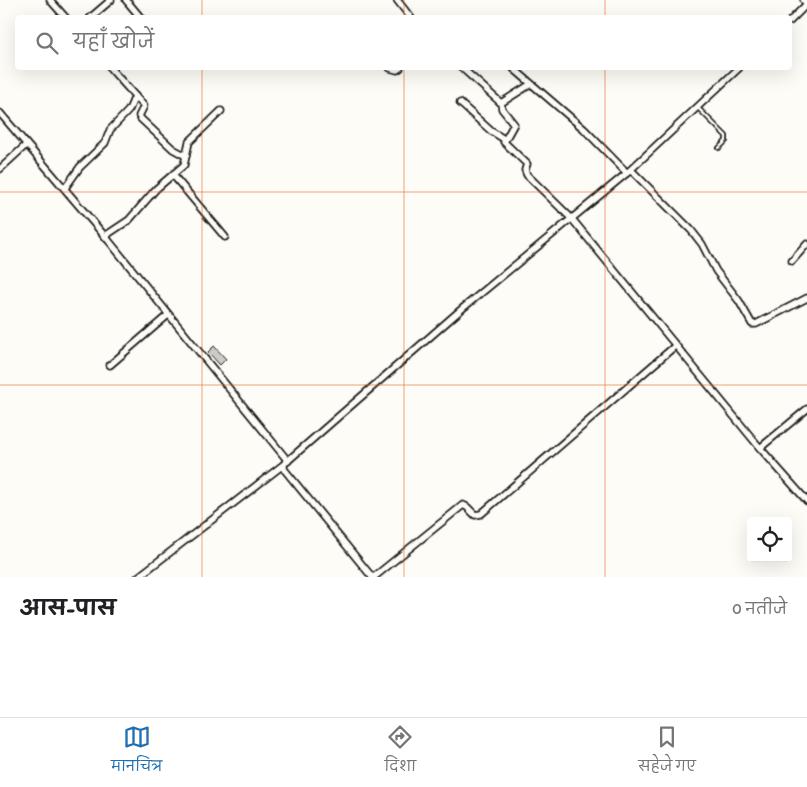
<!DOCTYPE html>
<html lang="hi">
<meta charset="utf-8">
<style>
:root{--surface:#fff;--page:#f2f2f2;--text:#202124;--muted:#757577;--line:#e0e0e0;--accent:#1f6fb2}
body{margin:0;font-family:Itim,"Playpen Sans Deva",sans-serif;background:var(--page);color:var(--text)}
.controls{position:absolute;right:15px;bottom:15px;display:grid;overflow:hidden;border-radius:5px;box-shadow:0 5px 20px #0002}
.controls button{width:45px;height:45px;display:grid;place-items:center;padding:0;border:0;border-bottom:1px solid var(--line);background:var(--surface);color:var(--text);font:25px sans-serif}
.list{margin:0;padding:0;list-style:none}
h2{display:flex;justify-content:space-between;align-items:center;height:65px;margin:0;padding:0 20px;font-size:21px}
h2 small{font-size:16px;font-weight:400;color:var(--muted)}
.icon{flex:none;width:28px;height:28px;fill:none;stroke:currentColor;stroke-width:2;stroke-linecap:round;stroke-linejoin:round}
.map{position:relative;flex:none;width:807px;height:577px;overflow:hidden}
.search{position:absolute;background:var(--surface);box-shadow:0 5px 20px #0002;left:15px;right:15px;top:15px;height:55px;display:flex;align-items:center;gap:12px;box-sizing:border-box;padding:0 18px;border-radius:5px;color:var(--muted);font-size:19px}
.sheet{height:140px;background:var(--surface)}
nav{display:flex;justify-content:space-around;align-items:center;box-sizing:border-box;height:70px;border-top:1px solid var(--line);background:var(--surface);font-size:14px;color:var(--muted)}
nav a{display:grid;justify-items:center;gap:2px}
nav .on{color:var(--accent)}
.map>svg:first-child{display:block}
.building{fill:#cccbc8;stroke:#1c1c1c}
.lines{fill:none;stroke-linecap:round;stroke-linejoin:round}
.lane-casing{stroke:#1c1c1c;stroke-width:6}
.street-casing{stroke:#1c1c1c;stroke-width:9}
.secondary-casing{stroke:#1c1c1c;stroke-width:11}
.lane{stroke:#fdfcf7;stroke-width:2.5}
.street{stroke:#fdfcf7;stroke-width:5.5}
.secondary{stroke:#fdfcf7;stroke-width:8}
.grid{fill:none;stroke:#e8590c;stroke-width:1;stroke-opacity:0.55}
</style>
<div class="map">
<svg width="807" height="577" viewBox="0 0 807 577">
<rect width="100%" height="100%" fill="#fdfcf7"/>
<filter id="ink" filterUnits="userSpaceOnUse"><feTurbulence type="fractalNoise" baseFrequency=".02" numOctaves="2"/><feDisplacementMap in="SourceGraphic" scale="10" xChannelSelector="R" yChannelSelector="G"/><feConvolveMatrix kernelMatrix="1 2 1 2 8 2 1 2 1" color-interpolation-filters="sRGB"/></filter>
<g filter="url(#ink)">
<path class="building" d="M214,346L226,359L220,365L208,352Z"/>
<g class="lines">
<defs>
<path id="lane" d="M697,107L726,136V141L719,148"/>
<g id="street">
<path d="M50,0L66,18"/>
<path d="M126,0L141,18"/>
<path d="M397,0L411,18"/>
<path d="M90,18L111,0"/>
<path d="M790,21L807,4"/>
<path d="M110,68L144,106L139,116L141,119L173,149L186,156"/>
<path d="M390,68L397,70L400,68"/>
<path d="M462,68L501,103L531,84"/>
<path d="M513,68L584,129L627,173"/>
<path d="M460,103L491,131L504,139"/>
<path d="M501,103L502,109L514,124L504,142L527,164L525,170L527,175L572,219L760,448L807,501"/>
<path d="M0,113L109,241L288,461"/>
<path d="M0,169L26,145"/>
<path d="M631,170L691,230L702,244L716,271L739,301L752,324H756L807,298"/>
<path d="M173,175L225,237"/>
<path d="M65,188L80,167L105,143L110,130L129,110L135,96"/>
<path d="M105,236L129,220L156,189L184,165L189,142L221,111"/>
<path d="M792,261L807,244"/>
<path d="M110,365L168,315"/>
<path d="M760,448L807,409"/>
<path d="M138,577L283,465"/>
<path d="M372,577L284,469V464L463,308L627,173L739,68"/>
<path d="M374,577L463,505L467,507L475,515L481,514L675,346"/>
</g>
<path id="secondary" d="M805,0L807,1"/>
</defs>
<use href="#lane" class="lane-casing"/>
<use href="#street" class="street-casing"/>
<use href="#secondary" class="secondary-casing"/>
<use href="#lane" class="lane"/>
<use href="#street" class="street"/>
<use href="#secondary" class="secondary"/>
</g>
</g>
<path class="grid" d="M202,0V18M404,0V18M605,0V18M202,68V577M404,68V577M605,68V577M0,192H807M0,385H807"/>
</svg>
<div class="controls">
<button><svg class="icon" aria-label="locate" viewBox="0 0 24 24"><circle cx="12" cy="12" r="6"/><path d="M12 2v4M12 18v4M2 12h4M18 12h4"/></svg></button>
</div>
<div class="search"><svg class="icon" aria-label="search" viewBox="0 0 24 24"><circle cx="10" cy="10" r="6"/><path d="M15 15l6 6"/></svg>यहाँ खोजें</div>
</div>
<section class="sheet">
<h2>आस-पास<small>0 नतीजे</small></h2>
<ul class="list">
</ul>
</section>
<nav>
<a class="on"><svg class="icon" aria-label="map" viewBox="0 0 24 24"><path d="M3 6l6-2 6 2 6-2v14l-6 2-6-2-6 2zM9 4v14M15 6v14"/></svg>मानचित्र</a>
<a><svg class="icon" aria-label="directions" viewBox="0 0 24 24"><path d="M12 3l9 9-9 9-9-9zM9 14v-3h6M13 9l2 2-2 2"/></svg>दिशा</a>
<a><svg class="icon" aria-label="saved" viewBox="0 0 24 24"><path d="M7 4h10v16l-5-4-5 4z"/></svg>सहेजे गए</a>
</nav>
